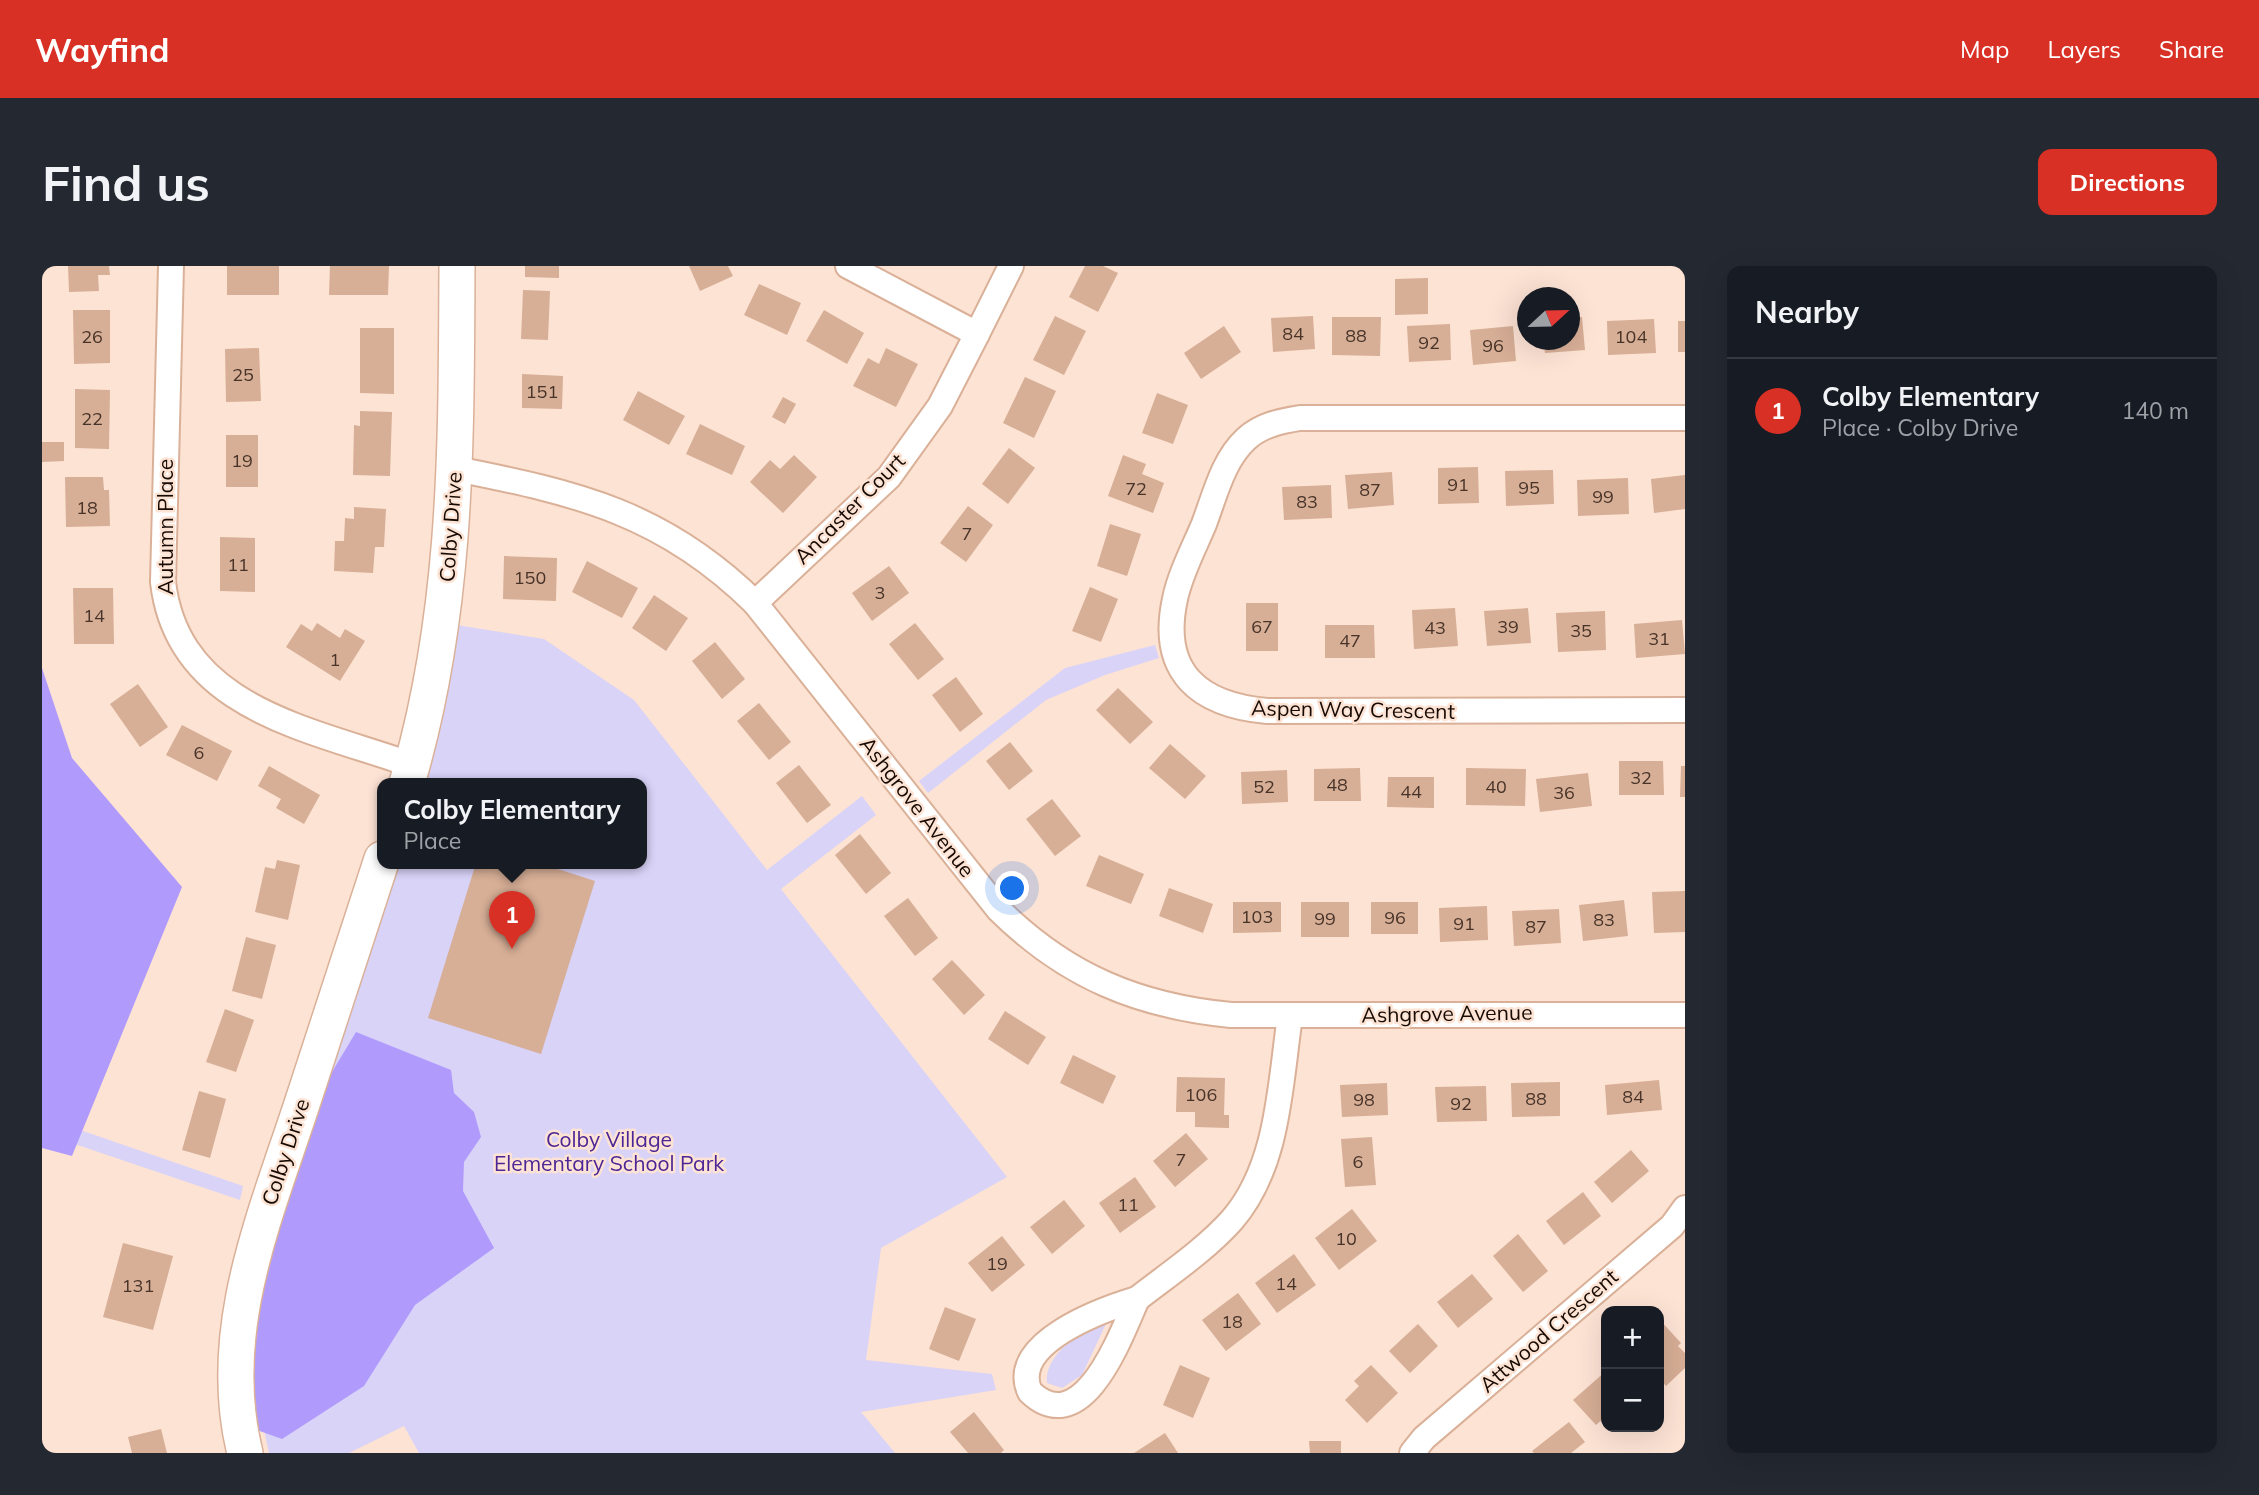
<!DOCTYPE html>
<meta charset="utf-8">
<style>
:root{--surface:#171b24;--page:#242831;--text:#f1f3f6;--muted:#9ea1a6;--line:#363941;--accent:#d93025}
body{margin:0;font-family:Mulish,sans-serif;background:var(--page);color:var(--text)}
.controls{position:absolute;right:21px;bottom:21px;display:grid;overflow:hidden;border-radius:14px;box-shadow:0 7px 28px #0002}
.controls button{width:63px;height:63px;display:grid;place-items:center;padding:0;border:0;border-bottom:2px solid var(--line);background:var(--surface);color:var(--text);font:35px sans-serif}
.compass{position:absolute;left:1475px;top:21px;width:63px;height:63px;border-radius:50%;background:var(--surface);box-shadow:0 7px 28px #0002;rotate:68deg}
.you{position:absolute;left:971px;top:623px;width:24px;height:24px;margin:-18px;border:5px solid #fff;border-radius:50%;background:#1a73e8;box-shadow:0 0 0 10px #1a73e833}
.badge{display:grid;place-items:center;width:46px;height:46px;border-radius:50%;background:var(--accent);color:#fff;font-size:23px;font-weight:700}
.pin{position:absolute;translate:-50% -58px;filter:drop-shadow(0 2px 4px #0008)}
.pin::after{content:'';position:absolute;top:37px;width:24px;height:21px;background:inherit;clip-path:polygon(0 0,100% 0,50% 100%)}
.popup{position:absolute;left:335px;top:512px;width:270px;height:91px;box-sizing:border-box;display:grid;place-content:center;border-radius:14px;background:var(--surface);filter:drop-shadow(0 2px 5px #0005);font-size:23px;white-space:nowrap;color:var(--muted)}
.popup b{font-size:26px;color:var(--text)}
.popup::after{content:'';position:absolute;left:50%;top:100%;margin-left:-14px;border:14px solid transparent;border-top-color:var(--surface)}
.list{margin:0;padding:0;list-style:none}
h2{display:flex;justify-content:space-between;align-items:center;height:91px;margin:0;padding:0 28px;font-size:30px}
h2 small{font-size:23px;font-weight:400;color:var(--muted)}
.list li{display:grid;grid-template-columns:46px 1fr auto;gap:21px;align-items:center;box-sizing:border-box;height:105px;padding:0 28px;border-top:2px solid var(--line)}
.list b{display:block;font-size:26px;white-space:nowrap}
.list p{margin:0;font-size:23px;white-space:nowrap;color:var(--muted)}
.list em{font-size:23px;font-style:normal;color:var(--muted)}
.map{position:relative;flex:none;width:1643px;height:1187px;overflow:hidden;border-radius:14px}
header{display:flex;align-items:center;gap:42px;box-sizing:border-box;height:98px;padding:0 35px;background:var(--accent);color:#fff}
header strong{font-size:33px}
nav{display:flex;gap:38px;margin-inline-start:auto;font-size:24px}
.intro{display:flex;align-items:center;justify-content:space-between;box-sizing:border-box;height:168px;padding:0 42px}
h1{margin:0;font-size:49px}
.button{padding:18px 32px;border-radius:14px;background:var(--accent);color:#fff;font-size:24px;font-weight:700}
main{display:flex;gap:42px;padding:0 42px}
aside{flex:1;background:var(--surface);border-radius:14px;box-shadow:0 7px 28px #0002}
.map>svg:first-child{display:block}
.green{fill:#d9d3f8}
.forest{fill:#b09bfd}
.building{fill:#d7ae96}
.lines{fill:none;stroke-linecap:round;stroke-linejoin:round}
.street-casing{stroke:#dab198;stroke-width:28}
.secondary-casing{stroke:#dab198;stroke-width:38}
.street{stroke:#fff;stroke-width:24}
.secondary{stroke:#fff;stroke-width:35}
.labels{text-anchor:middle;stroke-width:5;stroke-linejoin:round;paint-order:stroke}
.number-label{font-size:18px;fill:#473328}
.street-label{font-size:21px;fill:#170a03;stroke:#fde3d4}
.park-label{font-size:21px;fill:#4c2696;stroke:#fde3d4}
</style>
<header>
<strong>Wayfind</strong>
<nav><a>Map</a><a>Layers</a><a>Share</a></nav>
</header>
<div class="intro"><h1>Find us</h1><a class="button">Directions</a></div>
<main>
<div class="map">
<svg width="1643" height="1187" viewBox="0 0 1643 1187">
<rect width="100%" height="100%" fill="#fde3d4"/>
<g class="green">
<path d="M414,359L502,373L592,434L725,604L820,530L834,549L739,623L965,911L839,982L824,1094L950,1108L954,1124L819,1146L853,1187H377L362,1160L307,1187H227L221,1159L286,817L357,597H600V517H380Z"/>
<path d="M1113,379L1117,392L1063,409L1004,434L886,527L877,515L1023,402Z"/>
<path d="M0,847L15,856L201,920L198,934L9,870Z"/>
<path d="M1064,1058L1040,1109L1020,1122L1005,1117C1001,1090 1040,1062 1064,1058Z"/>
</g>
<g class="forest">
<path d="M0,402L30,492L140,621L30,890L0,882Z"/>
<path d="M314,766L409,804L412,827L432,846L439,871L422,896L421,925L452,982L373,1039L322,1120L240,1173L206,1161L212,1027L275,831Z"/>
</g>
<g class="building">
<path d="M26,0H67L68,9H56L57,25L27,26Z"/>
<rect x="185" y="0" width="52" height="29"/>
<path d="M288,0H347L346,29H287Z"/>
<path d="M483,0H517V12L483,11Z"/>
<path d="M647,0H686L691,10L658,25Z"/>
<path d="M1043,0H1061L1076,7L1056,46L1027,31Z"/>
<path d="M1386,12V48L1353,49V13Z"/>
<path d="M717,18L759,37L745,69L702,49Z"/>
<path d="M481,24L508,25L506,74L479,73Z"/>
<path d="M31,44H68V97L32,98Z"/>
<path d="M782,44L822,67L805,98L764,75Z"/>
<path d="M1013,50L1044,65L1022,109L991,94Z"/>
<path d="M1271,50L1273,83L1231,86L1229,52Z"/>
<path d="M1290,51H1339L1338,90L1290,89Z"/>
<path d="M1540,51L1543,84L1503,87L1501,74H1528V52Z"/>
<path d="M1612,53L1614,87L1566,89L1565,55Z"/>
<rect x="1636" y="55" width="7" height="31"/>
<path d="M1408,58L1409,94L1367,96L1365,60Z"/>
<path d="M1182,60L1199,86L1159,113L1142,87Z"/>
<path d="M1471,60L1474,95L1431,99L1428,64Z"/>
<path d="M318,62H352V128L318,127Z"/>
<path d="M217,82L219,135L184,136L183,83Z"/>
<path d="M844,82L876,98L854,141L811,120L826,92L837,98Z"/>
<path d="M480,108L521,110L520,143L480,142Z"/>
<path d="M983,111L1014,125L992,172L961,157Z"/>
<path d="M33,123L68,124L67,183L33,182Z"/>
<path d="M596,125L643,150L627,179L581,154Z"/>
<path d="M1115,127L1146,139L1131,178L1100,167Z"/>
<path d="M741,131L754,138L743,158L730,151Z"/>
<path d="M318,145L350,146L348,210L311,209L312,159L318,160Z"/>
<path d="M658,158L703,180L690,209L644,188Z"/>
<rect x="184" y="169" width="32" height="52"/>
<path d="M0,176H22V195L0,196Z"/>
<path d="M967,182L993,202L966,238L940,218Z"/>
<path d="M752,189L775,211L741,247L708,216L728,194L738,203Z"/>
<path d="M1081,189L1104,198L1100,208L1122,217L1111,247L1066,230Z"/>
<path d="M1436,201L1437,237L1396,238V202Z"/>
<path d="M1511,204L1512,238L1464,240L1463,205Z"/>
<path d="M1350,206L1352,239L1306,243L1303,209Z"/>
<path d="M1643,209V243L1612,247L1609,213Z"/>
<path d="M23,211H61L62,224H67L68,260L24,261Z"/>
<path d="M1586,212L1587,248L1536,250L1535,214Z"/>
<path d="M1289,219L1290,252L1242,254L1240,221Z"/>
<path d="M926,240L951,259L924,296L898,277Z"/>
<path d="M312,241L344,243L342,281H333L331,307L292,305L293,275H302L303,252L312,253Z"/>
<path d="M1068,258L1099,268L1085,310L1055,300Z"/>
<path d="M178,271L213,272V326L178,325Z"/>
<path d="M462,290L515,292L514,335L461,333Z"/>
<path d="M545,295L596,322L580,352L530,326Z"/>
<path d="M847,300L867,327L830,355L810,327Z"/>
<path d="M1048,321L1076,333L1059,376L1030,365Z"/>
<path d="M31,322H71L72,378H32Z"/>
<path d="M612,329L646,352L624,385L590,362Z"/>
<rect x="1204" y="337" width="32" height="48"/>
<path d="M1413,342L1416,380L1372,383L1370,344Z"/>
<path d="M1486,342L1489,377L1445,380L1442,345Z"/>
<path d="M1563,345L1564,384L1516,386L1514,347Z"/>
<path d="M1640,354L1643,388L1594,392L1592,358Z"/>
<path d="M275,357L298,372L303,363L323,375L298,415L244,381L259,358L270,365Z"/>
<path d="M873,357L902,393L876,414L847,378Z"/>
<path d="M1283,359H1332L1333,392H1283Z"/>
<path d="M673,376L703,413L680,433L650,395Z"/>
<path d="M914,411L941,448L918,466L890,429Z"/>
<path d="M96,418L126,461L98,481L68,438Z"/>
<path d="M1076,422L1111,456L1088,478L1054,444Z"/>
<path d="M717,437L749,476L727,494L695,455Z"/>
<path d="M140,459L190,485L175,515L124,489Z"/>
<path d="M968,476L991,505L967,524L944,495Z"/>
<path d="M1128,478L1164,510L1143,533L1107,502Z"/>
<path d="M1577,495H1621L1622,529H1577Z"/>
<path d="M757,499L789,539L765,557L734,517Z"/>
<path d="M227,500L278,529L262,558L234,542L239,533L216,520Z"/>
<path d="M1639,500H1643V531H1638Z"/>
<path d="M1318,502L1319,535H1272V503Z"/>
<path d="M1424,502L1484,503L1483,540L1424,539Z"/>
<path d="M1245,504L1246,536L1200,538L1199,506Z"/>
<path d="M1546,507L1550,540L1498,546L1494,513Z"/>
<path d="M1346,511H1392V542L1345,541Z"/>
<path d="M1010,533L1039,570L1013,590L984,553Z"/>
<path d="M818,568L849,607L824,628L793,589Z"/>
<path d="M1057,589L1102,608L1089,638L1044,620Z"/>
<path d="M235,594L258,599L246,654L213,646L223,601L233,603Z"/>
<path d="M434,597H497L553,615L499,788L386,752Z"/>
<path d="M1127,622L1171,638L1161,667L1117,650Z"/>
<path d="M1643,625V666L1612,667L1610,626Z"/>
<path d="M866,632L896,672L873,690L842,650Z"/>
<path d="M1582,634L1586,670L1541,675L1537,639Z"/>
<path d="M1191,636H1239V666L1191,667Z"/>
<rect x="1259" y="636" width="48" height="35"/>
<rect x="1329" y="636" width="47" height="32"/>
<path d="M1445,640L1446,674L1398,676L1397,642Z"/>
<path d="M1517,643L1519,677L1472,680L1470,645Z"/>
<path d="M204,671L234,679L220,733L190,725Z"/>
<path d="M910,694L943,729L922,749L890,713Z"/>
<path d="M183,743L212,754L194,806L164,796Z"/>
<path d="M963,745L1004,771L986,799L946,773Z"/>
<path d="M1031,789L1074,810L1061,838L1018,817Z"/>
<path d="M1135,811L1183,812L1182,849H1187V862L1153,861V846H1134Z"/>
<path d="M1617,814L1620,844L1565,849L1563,819Z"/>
<path d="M1518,816V850L1470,851L1469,817Z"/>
<path d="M1345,817L1346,849L1300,851L1298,819Z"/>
<path d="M1444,820L1445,855L1395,856L1393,821Z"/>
<path d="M157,825L184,833L168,892L140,884Z"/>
<path d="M1144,867L1166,893L1133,921L1111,895Z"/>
<path d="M1330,871L1334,919L1303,921L1299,873Z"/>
<path d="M1589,884L1607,905L1570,937L1552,916Z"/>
<path d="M1093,911L1114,941L1078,967L1057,937Z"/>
<path d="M1541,926L1559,950L1522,979L1504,955Z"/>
<path d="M1022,934L1043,960L1010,988L988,961Z"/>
<path d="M1310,943L1335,975L1297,1004L1273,972Z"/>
<path d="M1476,968L1506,1005L1481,1026L1451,990Z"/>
<path d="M960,970L983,999L950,1026L926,997Z"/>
<path d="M81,977L131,990L111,1064L61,1051Z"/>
<path d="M1252,988L1274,1019L1235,1047L1213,1017Z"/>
<path d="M1430,1008L1451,1033L1416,1062L1395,1036Z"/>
<path d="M1196,1027L1219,1058L1184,1085L1160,1054Z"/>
<path d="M903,1041L934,1053L917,1095L887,1083Z"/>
<path d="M1617,1053L1639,1077L1636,1080L1643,1087V1102L1624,1120L1617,1112Z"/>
<path d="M1376,1058L1396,1080L1368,1107L1347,1085Z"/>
<path d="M1138,1099L1168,1112L1151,1152L1121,1139Z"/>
<path d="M1329,1099L1356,1127L1325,1157L1303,1134L1317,1120L1312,1115Z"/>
<path d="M1564,1105V1150L1554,1159L1531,1134Z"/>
<path d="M932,1146L962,1184L959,1187H926L908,1166Z"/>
<path d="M1527,1156L1543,1176L1529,1187H1492L1490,1185Z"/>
<path d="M119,1163L125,1187H90L86,1171Z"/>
<path d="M1123,1167L1136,1187H1092Z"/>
<path d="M1267,1175H1299V1187H1268Z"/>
</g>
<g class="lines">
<defs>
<g id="street">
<path d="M129,0L121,316C136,444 270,463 370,499"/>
<path d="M806,0L935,68L969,0"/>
<path d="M1643,152H1258C1239,155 1219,159 1204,173C1181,194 1173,229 1162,258C1152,282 1138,308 1133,333C1117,407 1158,439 1225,445L1643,444"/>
<path d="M414,203C535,227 622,247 713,337L957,644C1024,710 1096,740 1189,749H1643"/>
<path d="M713,337L847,211L898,140L935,68"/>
<path d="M1095,1033C1127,1008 1162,985 1190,954C1237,900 1238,818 1248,750"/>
<path d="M1095,1033C1079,1069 1041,1176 988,1126C965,1077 1062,1043 1095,1033Z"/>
<path d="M1370,1187L1382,1172L1630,960L1643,942"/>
</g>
<g id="secondary">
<path d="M365,517C416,344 414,178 415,0"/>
<path d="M203,1187C173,1067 222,953 259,841C286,758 313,676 340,593"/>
</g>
</defs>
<use href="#street" class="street-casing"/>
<use href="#secondary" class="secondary-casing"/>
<use href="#street" class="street"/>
<use href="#secondary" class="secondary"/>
</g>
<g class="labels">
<g class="number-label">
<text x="1251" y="74">84</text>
<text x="1314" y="76">88</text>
<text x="50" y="77">26</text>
<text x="1589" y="77">104</text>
<text x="1387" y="83">92</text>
<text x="1451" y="86">96</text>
<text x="201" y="115">25</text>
<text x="500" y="132">151</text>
<text x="50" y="159">22</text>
<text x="200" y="201">19</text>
<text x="1416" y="225">91</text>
<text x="1487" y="228">95</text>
<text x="1094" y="229">72</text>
<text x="1328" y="230">87</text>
<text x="1561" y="237">99</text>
<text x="1265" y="242">83</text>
<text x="45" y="248">18</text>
<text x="925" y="274">7</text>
<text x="196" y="305">11</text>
<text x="488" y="318">150</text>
<text x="838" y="333">3</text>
<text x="52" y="356">14</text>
<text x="1220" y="367">67</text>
<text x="1466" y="367">39</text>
<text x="1393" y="368">43</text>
<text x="1539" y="371">35</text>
<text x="1617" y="379">31</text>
<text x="1308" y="381">47</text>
<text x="293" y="400">1</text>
<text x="157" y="493">6</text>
<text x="1599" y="518">32</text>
<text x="1295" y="525">48</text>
<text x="1222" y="527">52</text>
<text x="1454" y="527">40</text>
<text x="1369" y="532">44</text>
<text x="1522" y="533">36</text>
<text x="1215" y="657">103</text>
<text x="1353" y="658">96</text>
<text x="1283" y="659">99</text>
<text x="1562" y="660">83</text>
<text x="1422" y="664">91</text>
<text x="1494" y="667">87</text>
<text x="1159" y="835">106</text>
<text x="1591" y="837">84</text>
<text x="1494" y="839">88</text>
<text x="1322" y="840">98</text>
<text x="1419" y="844">92</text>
<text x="1139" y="900">7</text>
<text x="1316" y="902">6</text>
<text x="1086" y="945">11</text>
<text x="1304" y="979">10</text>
<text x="955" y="1004">19</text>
<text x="1244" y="1024">14</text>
<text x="96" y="1026">131</text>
<text x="1190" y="1062">18</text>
</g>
<g class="street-label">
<text transform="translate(808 243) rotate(-45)" y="7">Ancaster Court</text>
<text transform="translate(124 261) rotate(-90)" y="7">Autumn Place</text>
<text transform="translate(409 261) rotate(-86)" y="7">Colby Drive</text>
<text transform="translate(1311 444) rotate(1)" y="7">Aspen Way Crescent</text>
<text transform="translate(875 541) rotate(52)" y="7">Ashgrove Avenue</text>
<text transform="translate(1405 748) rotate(-1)" y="7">Ashgrove Avenue</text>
<text transform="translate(244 886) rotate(-72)" y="7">Colby Drive</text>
<text transform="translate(1507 1065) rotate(-41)" y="7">Attwood Crescent</text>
</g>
<g class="park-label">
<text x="567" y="881">Colby Village<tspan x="567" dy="24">Elementary School Park</tspan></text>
</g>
</g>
</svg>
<div class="controls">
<button>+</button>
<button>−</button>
</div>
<svg class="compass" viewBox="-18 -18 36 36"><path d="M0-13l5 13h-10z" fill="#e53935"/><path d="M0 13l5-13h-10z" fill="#9ea1a6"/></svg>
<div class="you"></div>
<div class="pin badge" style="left:470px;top:683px">1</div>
<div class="popup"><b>Colby Elementary</b>Place</div>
</div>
<aside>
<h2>Nearby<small></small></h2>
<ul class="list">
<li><span class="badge">1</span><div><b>Colby Elementary</b><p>Place · Colby Drive</p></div><em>140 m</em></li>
</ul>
</aside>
</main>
